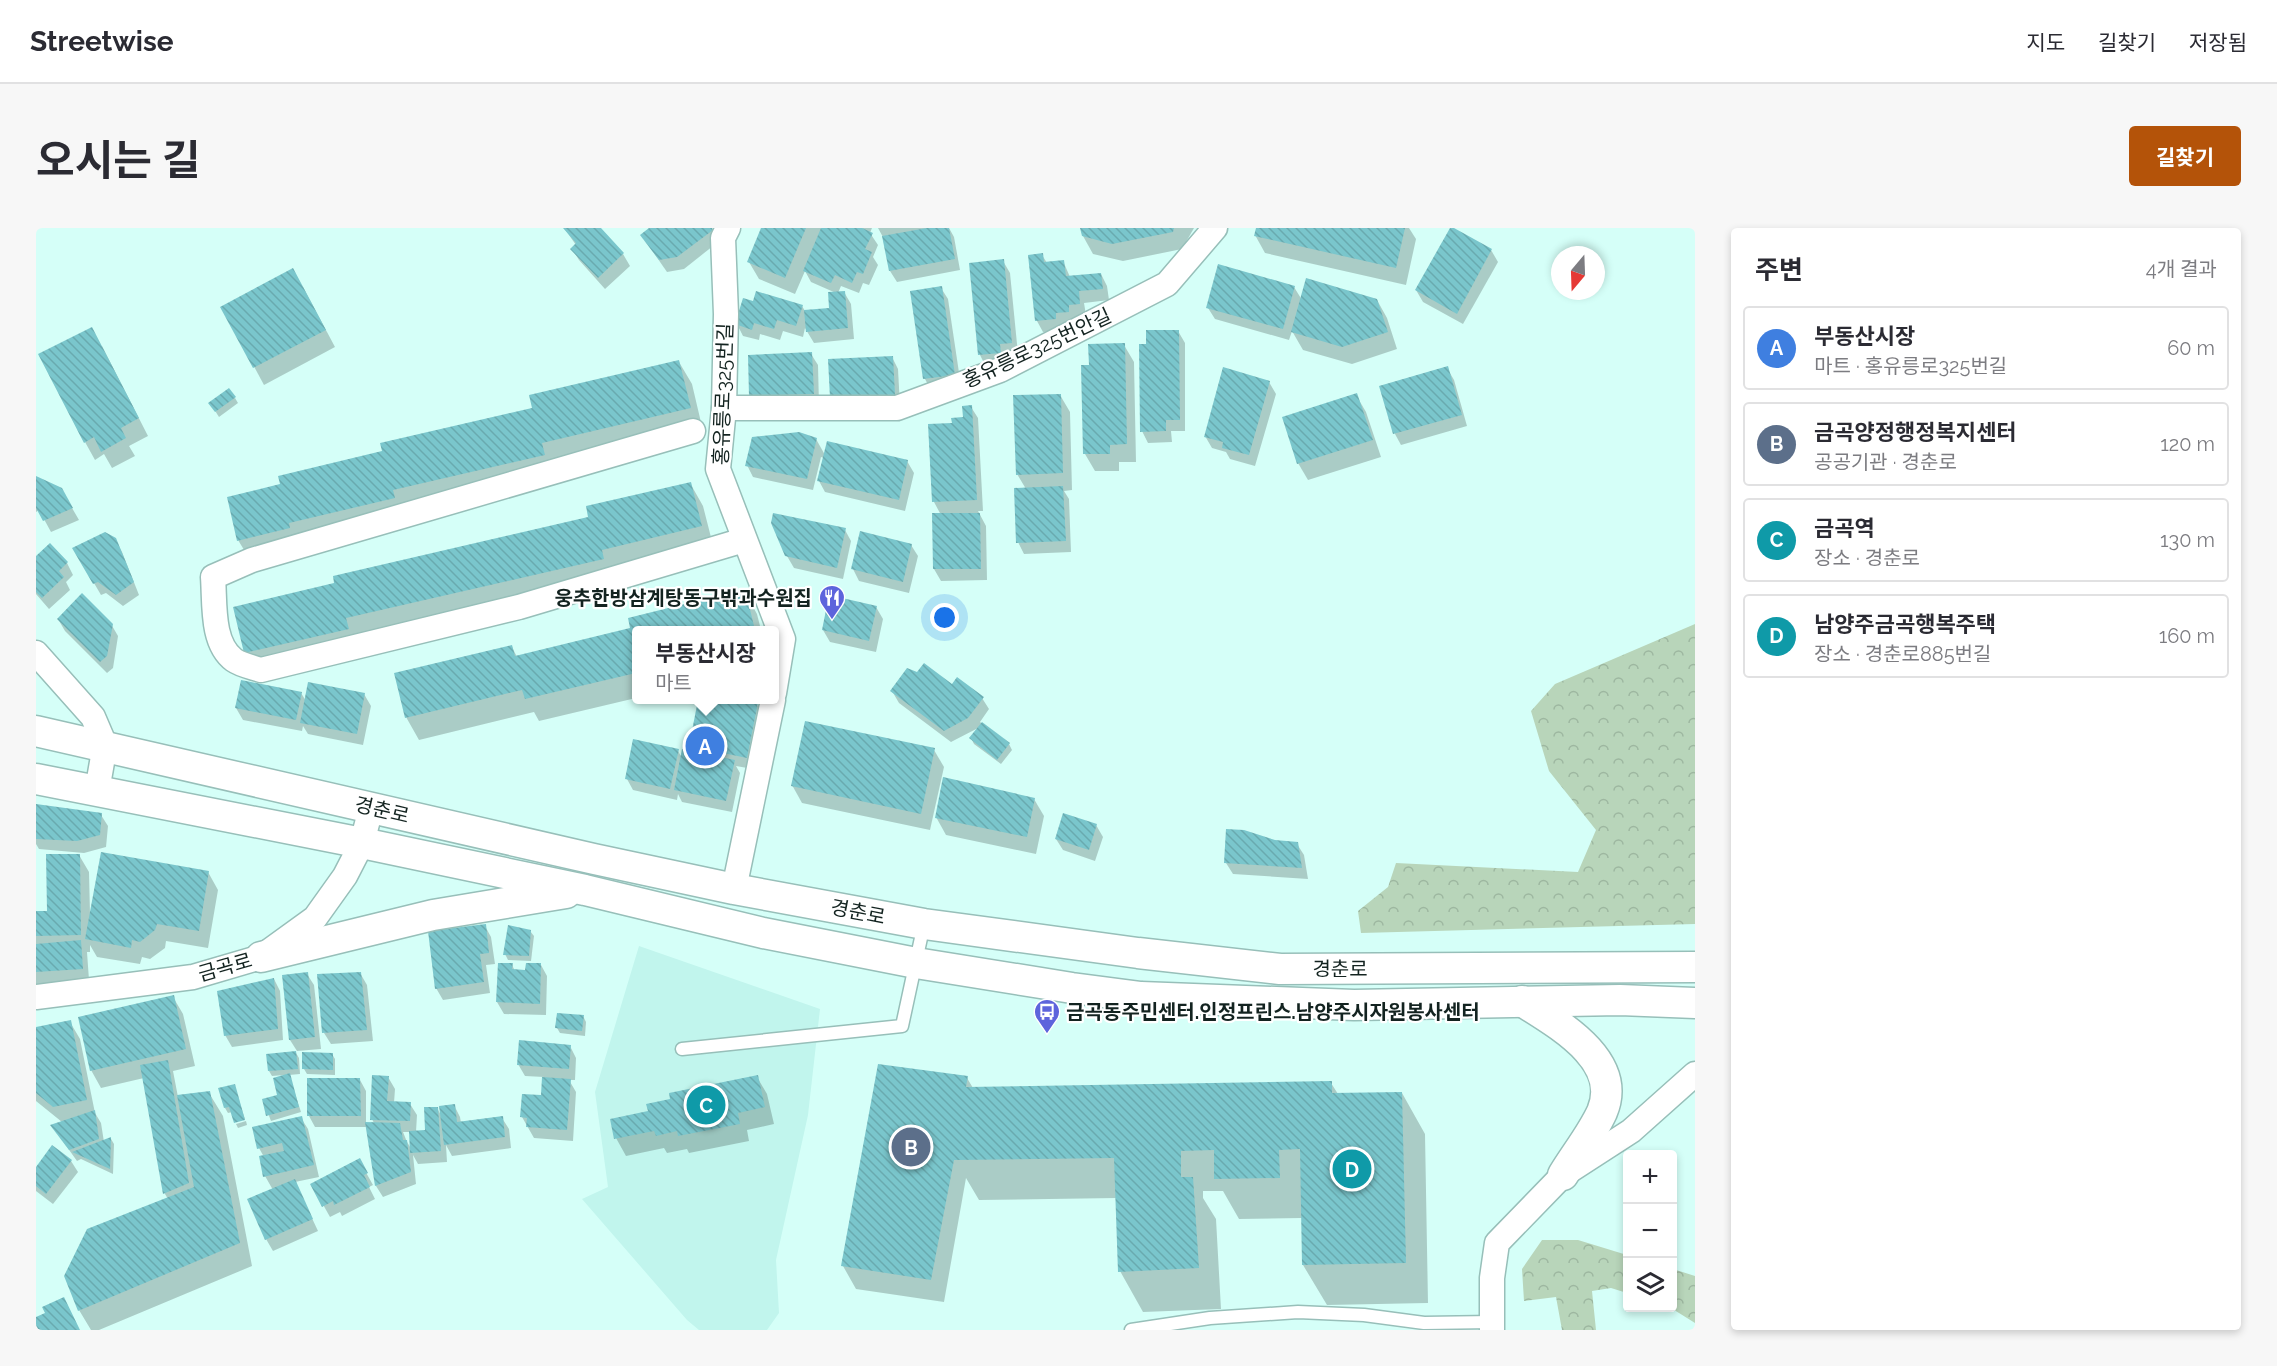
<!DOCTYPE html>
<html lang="ko">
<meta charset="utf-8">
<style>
:root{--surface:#fff;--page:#f7f7f7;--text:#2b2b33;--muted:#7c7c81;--line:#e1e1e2;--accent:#b45309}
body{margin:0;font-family:Raleway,"Noto Sans KR",sans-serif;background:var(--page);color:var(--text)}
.controls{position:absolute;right:18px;bottom:18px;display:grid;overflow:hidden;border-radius:6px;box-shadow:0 3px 9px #0003}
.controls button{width:54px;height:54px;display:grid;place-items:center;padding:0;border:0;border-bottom:2px solid var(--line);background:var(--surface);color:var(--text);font:30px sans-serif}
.compass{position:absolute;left:1515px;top:18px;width:54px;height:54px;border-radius:50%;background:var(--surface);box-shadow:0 3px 9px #0003;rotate:199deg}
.you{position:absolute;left:909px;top:390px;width:21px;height:21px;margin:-15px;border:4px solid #fff;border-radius:50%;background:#1a73e8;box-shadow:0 0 0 9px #1a73e833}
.badge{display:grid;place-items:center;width:39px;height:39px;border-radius:50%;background:var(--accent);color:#fff;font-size:20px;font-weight:700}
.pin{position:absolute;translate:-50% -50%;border:3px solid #fff;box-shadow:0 2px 6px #0006}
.popup{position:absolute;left:596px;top:398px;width:147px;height:78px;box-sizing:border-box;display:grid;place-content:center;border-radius:6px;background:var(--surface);filter:drop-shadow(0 2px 4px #0005);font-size:20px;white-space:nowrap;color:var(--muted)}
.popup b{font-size:22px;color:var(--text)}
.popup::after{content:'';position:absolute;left:50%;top:100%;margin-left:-12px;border:12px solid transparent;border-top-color:var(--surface)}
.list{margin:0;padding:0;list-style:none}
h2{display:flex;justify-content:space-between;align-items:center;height:78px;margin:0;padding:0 24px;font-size:26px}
h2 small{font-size:20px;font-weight:400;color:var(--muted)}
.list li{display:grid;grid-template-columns:39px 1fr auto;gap:18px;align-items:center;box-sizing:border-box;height:84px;margin:0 12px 12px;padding:0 12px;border:2px solid var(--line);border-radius:6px}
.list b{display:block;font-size:22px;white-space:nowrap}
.list p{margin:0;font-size:20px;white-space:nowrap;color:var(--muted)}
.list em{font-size:20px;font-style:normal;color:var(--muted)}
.icon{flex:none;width:33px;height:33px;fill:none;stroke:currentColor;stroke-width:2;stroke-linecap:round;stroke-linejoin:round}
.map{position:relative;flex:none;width:1659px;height:1102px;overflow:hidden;border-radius:6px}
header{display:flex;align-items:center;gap:36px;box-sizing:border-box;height:84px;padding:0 30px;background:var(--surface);border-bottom:2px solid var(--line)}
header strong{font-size:28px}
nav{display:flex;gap:33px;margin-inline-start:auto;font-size:21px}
.intro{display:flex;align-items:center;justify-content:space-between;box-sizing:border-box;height:144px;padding:0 36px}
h1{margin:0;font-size:42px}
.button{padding:15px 27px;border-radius:6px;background:var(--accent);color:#fff;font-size:21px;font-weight:700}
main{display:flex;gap:36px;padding:0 36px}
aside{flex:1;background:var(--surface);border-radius:6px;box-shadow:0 3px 9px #0003}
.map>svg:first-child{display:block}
.built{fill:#c1f5ed}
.forest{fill:url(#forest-crowns)}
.shadow{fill:#0003;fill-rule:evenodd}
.building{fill:url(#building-back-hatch)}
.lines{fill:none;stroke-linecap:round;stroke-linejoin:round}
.service-casing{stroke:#97bfb9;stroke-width:15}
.minor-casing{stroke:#97bfb9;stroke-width:27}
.tertiary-casing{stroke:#97bfb9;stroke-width:33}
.service{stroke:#fff;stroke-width:12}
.minor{stroke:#fff;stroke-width:24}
.tertiary{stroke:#fff;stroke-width:30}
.labels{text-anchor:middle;stroke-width:4.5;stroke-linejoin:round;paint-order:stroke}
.street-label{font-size:20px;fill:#132320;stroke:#fff}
.poi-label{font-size:20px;font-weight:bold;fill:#132320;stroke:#fff;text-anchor:end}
</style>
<header>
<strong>Streetwise</strong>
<nav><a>지도</a><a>길찾기</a><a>저장됨</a></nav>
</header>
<div class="intro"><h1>오시는 길</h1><a class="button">길찾기</a></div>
<main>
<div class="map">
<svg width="1659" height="1102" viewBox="0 0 1659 1102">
<defs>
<pattern id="forest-crowns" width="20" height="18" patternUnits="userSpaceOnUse" patternTransform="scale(1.5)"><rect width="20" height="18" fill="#b8d5ba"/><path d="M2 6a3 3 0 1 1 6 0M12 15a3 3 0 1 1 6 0" fill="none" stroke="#9db7a0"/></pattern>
<pattern id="building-back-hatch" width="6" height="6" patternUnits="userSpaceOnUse" patternTransform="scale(1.5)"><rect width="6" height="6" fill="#7ac6cc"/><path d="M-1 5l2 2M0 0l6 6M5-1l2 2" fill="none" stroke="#69aaaf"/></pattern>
</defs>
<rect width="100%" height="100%" fill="#d5fff8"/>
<path class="built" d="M603,718L784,781L772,887L740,1032L743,1085L731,1102H663L651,1092L546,971L572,959L559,864Z"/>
<g class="forest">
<path d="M1659,396V696L1325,705L1322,683L1352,659L1360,635L1542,644L1560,602L1513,543L1495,483L1519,456Z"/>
<path d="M1506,1012H1542L1591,1027V1065L1575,1060L1556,1063L1560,1102H1526L1520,1069L1488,1073L1486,1041Z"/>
<path d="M1637,1041L1659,1048V1095L1635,1080H1636Z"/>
</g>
<g class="shadow">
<path d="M528,0H562L587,26L594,38L569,61L543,32L536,21L540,17Z"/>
<path d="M616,0H674L682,14L648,41L631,44L606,8Z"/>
<path d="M727,0H836L834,5L842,17L837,29L842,37L833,57L827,55L823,65L805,58L802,65L808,64L815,76L818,111L778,115L769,100L767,109L747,103L744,112L724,106L723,112L707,108L701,96L718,75L766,78L769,83L795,81L800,65L775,54L769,43L759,66L723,51L713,34Z"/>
<path d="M842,0H913L918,9L924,42L861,54L854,43L848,11Z"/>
<path d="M1045,0H1158L1146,21L1087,33L1057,26L1047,8Z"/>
<path d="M1221,0H1373L1380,11L1370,57L1229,25L1219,7Z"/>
<path d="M1415,0L1455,22L1462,34L1427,96L1387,74L1380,62Z"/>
<path d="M1006,27L1011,35L1027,33L1034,49L1065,46L1071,58L1073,72L1048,75L1050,87L1039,89V95L1025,96L1026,103L1007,104L1001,93Z"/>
<path d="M967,33L974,45L982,126L950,139L944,127L935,36Z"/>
<path d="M267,59L299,119L228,157L186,79Z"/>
<path d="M1258,59L1266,72H1341L1351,90L1361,121L1316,136L1267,122L1256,103L1253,112L1179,91L1172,80Z"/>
<path d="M905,60L912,71L925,158L895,162L889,151L875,64Z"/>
<path d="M1142,103L1149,115V203H1135L1136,214L1112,215L1106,203L1112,117Z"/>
<path d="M1088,117L1098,134L1100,234H1083V243H1059L1049,226L1054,139Z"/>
<path d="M66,118L112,208L93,218L99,228L76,240L68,226L59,232L49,214Z"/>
<path d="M775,126L782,137L783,177L722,179L715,168Z"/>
<path d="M856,129L862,141L864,178L802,181Z"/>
<path d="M643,134L656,156L667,203L216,335L202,312L246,257L348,224L498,181Z"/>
<path d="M1411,140L1418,152L1431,198L1365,217L1359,206L1345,159Z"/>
<path d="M1233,154L1240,166L1219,238L1194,231L1190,224L1176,220L1169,208Z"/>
<path d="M1024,167L1034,184L1036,262L1028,263L1033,271L1035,324L988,326L982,314L990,261L981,246Z"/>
<path d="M1320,167L1330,184L1345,229L1272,252L1262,235Z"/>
<path d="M199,170L202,175L183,189L174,175Z"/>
<path d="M935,179L942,190L947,283H942L950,298L951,352L905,353L898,341L897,287H905L898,274L917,197L929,190Z"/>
<path d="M780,211L789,227L871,233L878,245L869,283L789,264L783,253L788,230L785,229L777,262L717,249L711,237Z"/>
<path d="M0,249L25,261L43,292L15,304L3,282L0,284Z"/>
<path d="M654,255L667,278L678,321L222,447L209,425L300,356L554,290Z"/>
<path d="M809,302L815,313L807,351L758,340L751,328Z"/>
<path d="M79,311L86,324L103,367L87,378L70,365L65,367L38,321Z"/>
<path d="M14,317L31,335L37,347L30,354L34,362L13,381L0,366V330Z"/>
<path d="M875,317L882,328L873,365L823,353L817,341Z"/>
<path d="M708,363L721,386L725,402H600V470L503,493L498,484L383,512L370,489L476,419L481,429L596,401Z"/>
<path d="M840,379L847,391L840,424L794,414L787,402Z"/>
<path d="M22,391L75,396L82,408L77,440L71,445L29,403Z"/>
<path d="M916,458L946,470L953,481L944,494L973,516L976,522L965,536L938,516L935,510L944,499L915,514L863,475L856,463Z"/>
<path d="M265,465L270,473L328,466L335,478L327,517L272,506L267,498L266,503L207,492L200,480Z"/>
<path d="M664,472H696L721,477L728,488L717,541L700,538L704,545L696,584L646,574L642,566L641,572L597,562L591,551L642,523L646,530L659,526L654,518Z"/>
<path d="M898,522L908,539L894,602L766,575L756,557Z"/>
<path d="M998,571L1008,588L1000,626L910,607L900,589Z"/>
<path d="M0,578L65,587L72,598L70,619L48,625L3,621L0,616Z"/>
<path d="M1060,597L1067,609L1059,633L1027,622L1020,611Z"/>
<path d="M1239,613L1261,616L1268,627L1272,651L1197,646L1190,635Z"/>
<path d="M43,627L53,644L54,686L172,644L182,662L172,720L130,713L129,720L114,731L106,729L104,736L61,729L54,717V724H51L53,752L0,756V685H12Z"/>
<path d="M449,698L455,709L459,736L450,737L454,765L407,772L400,760Z"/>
<path d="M494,703L498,708L495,733L472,732L469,726Z"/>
<path d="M476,737L479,743H491L505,737L511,748L510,787L468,786L461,774Z"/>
<path d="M324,745L331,757L337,813L295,816L288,805Z"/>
<path d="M271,746L278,757L285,821L261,823L254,812Z"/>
<path d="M238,751L244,763L247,812L196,819L189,807Z"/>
<path d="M137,769L147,786L159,838L137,843L142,869L173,865L187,888L216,1038L63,1102H55L43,1082L132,971L129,966L108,850L65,860L55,842Z"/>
<path d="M547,788L550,794L549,808L524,805L521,800Z"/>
<path d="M34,794L44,811L59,885L65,895L68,914L75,911L78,916L77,946L45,931L41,933L16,898L26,894L0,873V800Z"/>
<path d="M534,818L540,830L539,852H533L540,864L537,913L498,910L486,889L507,869L508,849L489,848L482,836Z"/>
<path d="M260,825L263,830L264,846L253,847L265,884L235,893L227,872L243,868L248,847L236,848L233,843Z"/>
<path d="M296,826L299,831V847L271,846L268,841Z"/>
<path d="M352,849L359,861L358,875L374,876L381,887L380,904L390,903L401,880L406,889L418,877L424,889L425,895L466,890L473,901L475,920L416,928L410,917L411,934L382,936L377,927L380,956L347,969L340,958L331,899H279L273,888L324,852L330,863V895H338L336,891ZM367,904H374L376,922L371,914Z"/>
<path d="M721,849L731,866L738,896L711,902L713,913L653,925L651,921L631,925L628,920L590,928L580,910L614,884Z"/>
<path d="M931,850L937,860L1295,855L1302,866L1366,865L1389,906L1392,1075L1291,1077L1267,1037L1266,990L1203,991L1187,963H1167V970L1180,991L1185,1081L1107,1084L1084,1043L1081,970L943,972L930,950L908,1074L820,1061L807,1038Z"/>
<path d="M198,858L209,891L199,893L196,884L192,885L189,880Z"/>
<path d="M265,890L272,901L283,949L259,954L282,1003L237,1023L230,1011L237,962L229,948L228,929L223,920Z"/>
<path d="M210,893L211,897L202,900L200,896Z"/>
<path d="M323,932L337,957L333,959L339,971L306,988L304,984L294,989L276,957Z"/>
<path d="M35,933L42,944L17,976L0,963V941Z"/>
</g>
<g class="building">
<path d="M527,0H565L588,25L562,50L534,21L540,15Z"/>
<path d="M613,0H676L677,2L641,29L623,32L604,7Z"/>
<path d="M725,0H770L749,50L711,34Z"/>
<path d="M785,0H826L837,5L829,21L836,24L827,46L821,44L816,55L799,47L795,55L767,43Z"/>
<path d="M891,0H913L919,31L853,43L846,8Z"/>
<path d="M1044,0H1138L1137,4L1076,16L1046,8Z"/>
<path d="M1220,0H1369L1360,40L1218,8Z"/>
<path d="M1414,0H1418L1456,21L1421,86L1379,62Z"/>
<path d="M1007,25L1008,34L1028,32L1030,48L1065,45L1067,61L1043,63L1044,76L1033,77V84L1020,85V91L999,93L992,27Z"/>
<path d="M968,31L976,115L964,116L965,125L942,127L933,35Z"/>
<path d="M1182,36L1259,58L1247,101L1170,80Z"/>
<path d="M257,40L290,102L217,140L184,79Z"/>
<path d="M1270,50L1341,71L1352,104L1306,119L1255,104Z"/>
<path d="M906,58L919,147L887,151L874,63Z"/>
<path d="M720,63L767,77L760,98L741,92L738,101L718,95L716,102L699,96L707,70L717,73Z"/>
<path d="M809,63L812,100L770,104L768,82L793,80L792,64Z"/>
<path d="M56,99L103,190L85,200L90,210L65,224L58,209L48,215L2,126Z"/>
<path d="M1110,102H1143L1144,192H1130V203L1104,204L1103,116H1110Z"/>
<path d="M1089,115L1091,216L1074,217V226H1047L1045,137H1053L1052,116Z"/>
<path d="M776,124L778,166L713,168L712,127Z"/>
<path d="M857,128L859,167L794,170L792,131Z"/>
<path d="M643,132L655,180L506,215L509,227L357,262L359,270L253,295L254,300L201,313L191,269L244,256L242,248L346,223L344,215L496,180L493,167Z"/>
<path d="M1412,138L1426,187L1357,206L1343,158Z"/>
<path d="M1187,139L1234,153L1213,227L1186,220L1187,214L1168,209Z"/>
<path d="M193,160L200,169L179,184L172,175Z"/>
<path d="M1321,165L1337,212L1261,236L1246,189Z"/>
<path d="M1025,166L1027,245L980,247L977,167Z"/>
<path d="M936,177L941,272L896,274L892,196L916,195L915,190L927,189L926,178Z"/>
<path d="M763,204L781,210L771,251L709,238L716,209Z"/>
<path d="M791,213L872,232L863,272L781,253Z"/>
<path d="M0,248L26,260L37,280L7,293L0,280Z"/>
<path d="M655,254L666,298L566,322L568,331L310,390L313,401L208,425L197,379L298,355L297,348L552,289L550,278Z"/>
<path d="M1027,258L1030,313L980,315L978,260Z"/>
<path d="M737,285L810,300L801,340L749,328L735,295Z"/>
<path d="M896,285H944L945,341H897Z"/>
<path d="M824,303L876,316L867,354L815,341Z"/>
<path d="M69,304L80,310L98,354L80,367L62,354L57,356L36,320Z"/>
<path d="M14,315L32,334L23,343L28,349L6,370L0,364V328Z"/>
<path d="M709,361L719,402H600V445L489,471L486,462L369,490L358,445L476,417L479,428L594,400L592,390Z"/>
<path d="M46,365L77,396L71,428L64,434L21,391Z"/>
<path d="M793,367L841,378L833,413L786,402Z"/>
<path d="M888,435L916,456L921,449L948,469L932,490L908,503L854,463L871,440L881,444Z"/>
<path d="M205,452L266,464L260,492L199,480Z"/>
<path d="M272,454L329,465L321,506L264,495Z"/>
<path d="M662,472H704L722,475L711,530L653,518Z"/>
<path d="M769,493L899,520L885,586L755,558Z"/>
<path d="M946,494L974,515L961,532L933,510Z"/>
<path d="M597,511L643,521L634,561L589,551Z"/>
<path d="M646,521L699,532L690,573L638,562Z"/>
<path d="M907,549L999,570L991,609L899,590Z"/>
<path d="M0,576L66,585L64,607L41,613L0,611Z"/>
<path d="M1027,585L1061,596L1053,622L1019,611Z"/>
<path d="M1190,601L1208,602L1239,612L1262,614L1266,640L1188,635Z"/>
<path d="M65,624L173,643L163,703L121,696L119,702L104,714L96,712L95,720L49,711Z"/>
<path d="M10,626H44L45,707L0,708V683H11Z"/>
<path d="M450,696L453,725L444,726L448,754L399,761L392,703Z"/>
<path d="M472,697L495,702L493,728L467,727Z"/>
<path d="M45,712L47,741L0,744V716Z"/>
<path d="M462,735H477L476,741L489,742L490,735H505L504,776L460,774Z"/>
<path d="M272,744L279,809L253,812L246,747Z"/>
<path d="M325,744L331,802L286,805L281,746Z"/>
<path d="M238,750L242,801L188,808L181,763Z"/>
<path d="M138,767L150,821L54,843L42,789Z"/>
<path d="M521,785L548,787L546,803L519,800Z"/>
<path d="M35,792L51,872L17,879L0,865V799Z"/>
<path d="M483,812L535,817L533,841L481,837Z"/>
<path d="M260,823L262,841L232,843L230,826Z"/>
<path d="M266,824L297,825V842L266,841Z"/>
<path d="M132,832L153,955L127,966L104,837Z"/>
<path d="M842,836L932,848L930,859L1296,853V865L1366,864L1370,1035L1266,1037L1264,921L1243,922L1244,950L1178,951V922L1145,923V949H1157L1163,1040L1082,1044L1078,930L918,932L895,1052L805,1038Z"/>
<path d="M254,845L263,879L230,888L226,871L241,867L237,850Z"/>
<path d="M336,847L353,848L351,873L375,874L374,893L334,892Z"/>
<path d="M722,847L729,879L702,885L704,896L642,908L641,903L620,908L618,903L578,911L574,891L612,883L610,876L634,871L633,865Z"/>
<path d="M506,849L535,851L531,902L490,899L491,890L484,889L486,866L505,867Z"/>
<path d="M271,850H324L325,888H271Z"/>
<path d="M199,856L209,892L198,895L193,879L188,880L182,860Z"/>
<path d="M174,863L204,1015L42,1083L28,1048L51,1001L158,959L141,867Z"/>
<path d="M419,876L421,894L467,888L469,909L408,917L403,878Z"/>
<path d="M388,879H402L405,923L374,925L373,903L389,902Z"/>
<path d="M59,882L63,911L33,922L14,897Z"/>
<path d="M266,888L278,937L227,949L223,928L248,923L246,915L221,921L216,899Z"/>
<path d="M329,894L364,895L367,912H371L375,944L339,958Z"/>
<path d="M75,909L74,941L36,924Z"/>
<path d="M16,917L36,932L10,966L0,958V939Z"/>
<path d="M324,930L332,945L328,947L334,959L298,977L297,973L286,979L274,956Z"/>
<path d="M259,951L277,991L229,1012L211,971Z"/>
<path d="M28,1069L44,1102H0V1089L9,1085L6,1079Z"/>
</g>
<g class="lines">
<defs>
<g id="service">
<path d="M646,821L866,798L888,696"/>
<path d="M1095,1102L1174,1090L1262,1084L1328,1087L1388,1095L1456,1094"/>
</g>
<g id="minor">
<path d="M692,0L687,10L690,86L688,180L682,241L747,411L738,465"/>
<path d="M688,180H861L964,142L1131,56L1179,0"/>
<path d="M657,203L216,332L177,349C179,375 175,415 198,432C205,437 216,439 225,442L483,379L708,312"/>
<path d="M0,425L57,489L69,517L61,563"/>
<path d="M698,661L737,472"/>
<path d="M0,769L157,749L225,729L279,690L309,648L326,615L335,580"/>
<path d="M1456,1102V1050L1461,1015L1527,947L1595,903L1659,846"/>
</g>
<g id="tertiary">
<path d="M0,503L558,631L698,661L888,696L1102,725L1244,741L1659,739"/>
<path d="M0,551L326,615L549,662L727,705L880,735L1036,760L1105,769L1318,777L1584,772L1659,775"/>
<path d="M225,729L397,687L530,665"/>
<path d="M1486,773C1522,796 1588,832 1566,884C1556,906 1539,927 1527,947"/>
</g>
</defs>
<use href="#service" class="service-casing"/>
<use href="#minor" class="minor-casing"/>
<use href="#tertiary" class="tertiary-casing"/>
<use href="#service" class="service"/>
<use href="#minor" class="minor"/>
<use href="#tertiary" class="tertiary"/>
</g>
<defs>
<symbol id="restaurant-pin" viewBox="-11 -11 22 30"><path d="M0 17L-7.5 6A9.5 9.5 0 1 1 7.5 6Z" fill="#5d64dc" stroke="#fff"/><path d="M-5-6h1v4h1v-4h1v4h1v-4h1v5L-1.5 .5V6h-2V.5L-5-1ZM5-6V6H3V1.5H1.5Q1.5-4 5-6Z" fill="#fff"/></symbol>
<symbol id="bus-pin" viewBox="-11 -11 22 30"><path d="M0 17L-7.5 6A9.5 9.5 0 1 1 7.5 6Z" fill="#5d64dc" stroke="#fff"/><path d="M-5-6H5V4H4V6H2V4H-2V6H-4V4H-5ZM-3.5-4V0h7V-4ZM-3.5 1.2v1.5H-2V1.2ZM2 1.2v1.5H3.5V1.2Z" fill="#fff"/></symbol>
</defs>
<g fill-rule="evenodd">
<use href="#restaurant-pin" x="781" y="355" width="30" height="40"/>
<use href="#bus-pin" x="996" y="769" width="30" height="40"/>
</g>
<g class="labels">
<g class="street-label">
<text transform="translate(1001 120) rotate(-25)" y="7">홍유릉로325번안길</text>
<text transform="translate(687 166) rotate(-88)" y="7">홍유릉로325번길</text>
<text transform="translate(346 582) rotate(13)" y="7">경춘로</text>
<text transform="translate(822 684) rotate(11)" y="7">경춘로</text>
<text transform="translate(189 739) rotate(-16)" y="7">금곡로</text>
<text x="1304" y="748">경춘로</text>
</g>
<g class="poi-label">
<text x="776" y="377">웅추한방삼계탕동구밖과수원집</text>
<text x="1030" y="791" text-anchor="start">금곡동주민센터.인정프린스.남양주시자원봉사센터</text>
</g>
</g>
</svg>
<div class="controls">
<button>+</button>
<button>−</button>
<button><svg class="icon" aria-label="layers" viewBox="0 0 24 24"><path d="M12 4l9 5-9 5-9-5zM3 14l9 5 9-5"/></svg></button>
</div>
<svg class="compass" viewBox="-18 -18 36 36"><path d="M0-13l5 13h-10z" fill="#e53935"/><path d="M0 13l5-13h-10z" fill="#7c7c81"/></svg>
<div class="you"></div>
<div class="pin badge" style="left:669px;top:518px;background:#3f7fe0">A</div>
<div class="popup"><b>부동산시장</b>마트</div>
<div class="pin badge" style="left:875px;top:919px;background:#5c6f8a">B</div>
<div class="pin badge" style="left:670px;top:877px;background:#0f9aa8">C</div>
<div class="pin badge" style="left:1316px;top:941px;background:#0f9aa8">D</div>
</div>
<aside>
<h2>주변<small>4개 결과</small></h2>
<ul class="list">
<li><span class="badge" style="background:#3f7fe0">A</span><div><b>부동산시장</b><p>마트 · 홍유릉로325번길</p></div><em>60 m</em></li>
<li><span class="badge" style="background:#5c6f8a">B</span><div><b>금곡양정행정복지센터</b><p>공공기관 · 경춘로</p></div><em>120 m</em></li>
<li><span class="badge" style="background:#0f9aa8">C</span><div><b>금곡역</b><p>장소 · 경춘로</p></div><em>130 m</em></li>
<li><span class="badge" style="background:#0f9aa8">D</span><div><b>남양주금곡행복주택</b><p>장소 · 경춘로885번길</p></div><em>160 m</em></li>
</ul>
</aside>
</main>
